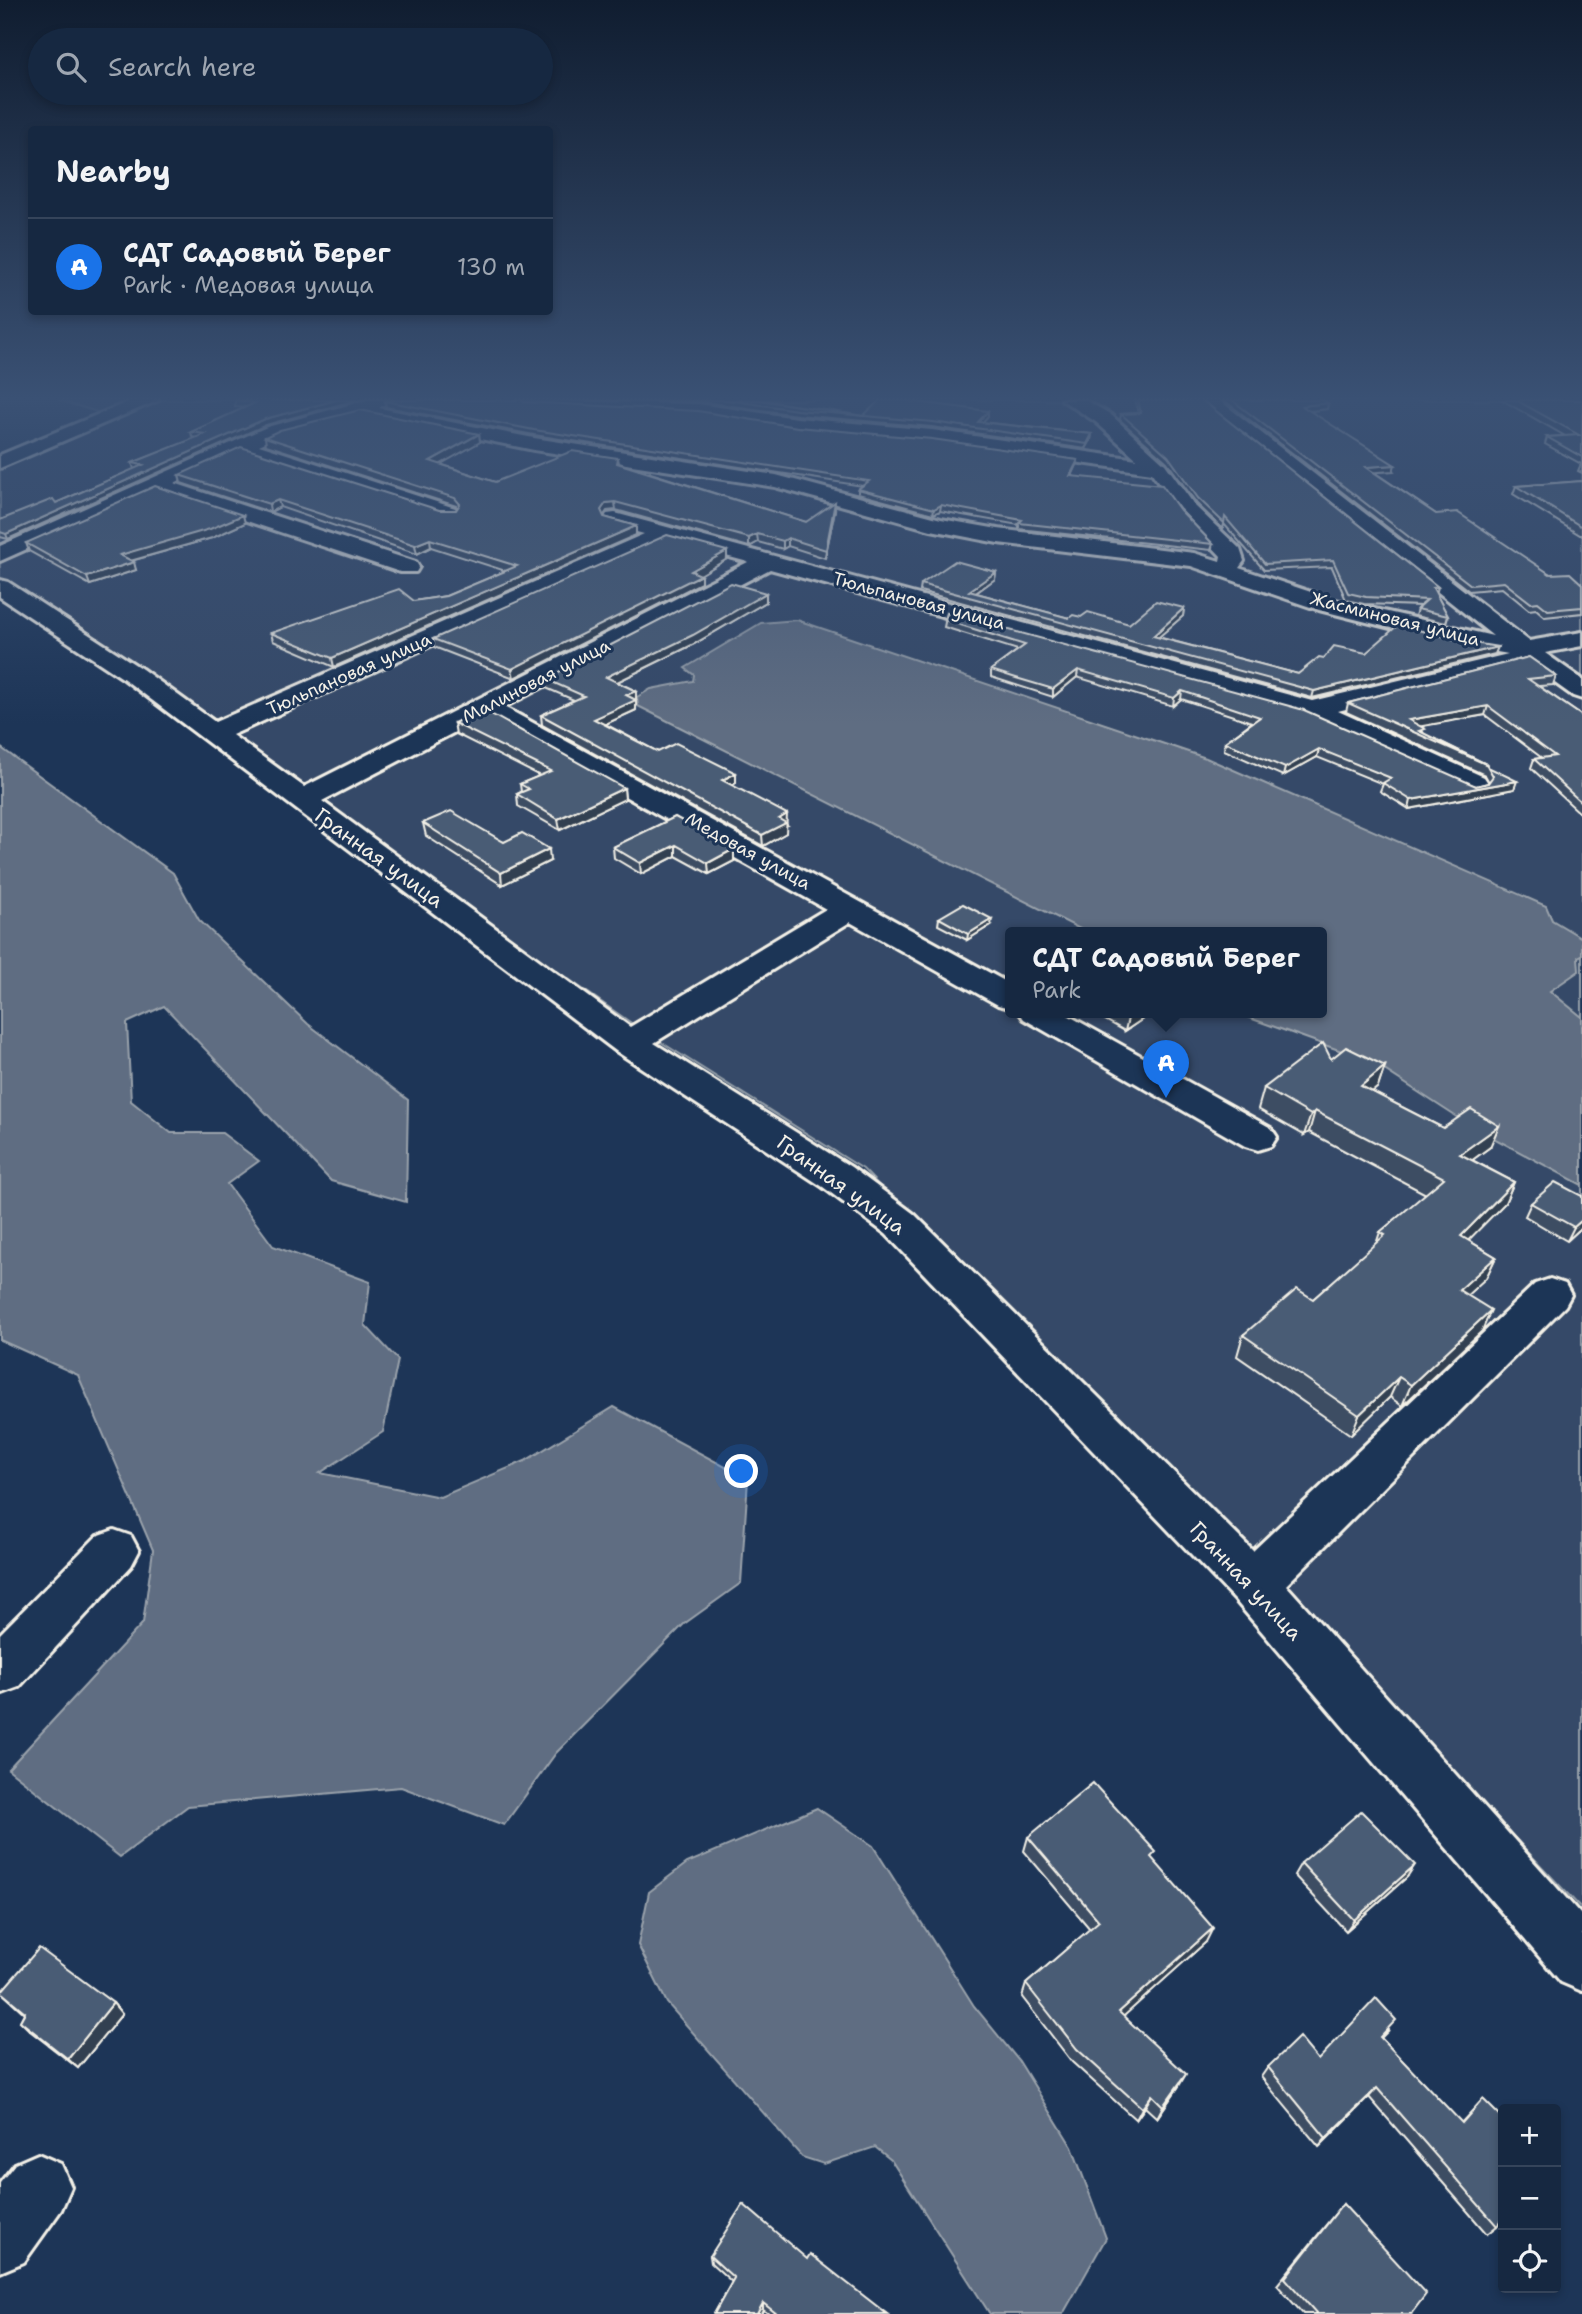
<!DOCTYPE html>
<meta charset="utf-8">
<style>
:root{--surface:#162841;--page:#23344c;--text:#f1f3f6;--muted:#9ea6b1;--line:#35445a;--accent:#1a73e8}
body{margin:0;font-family:"Shantell Sans",sans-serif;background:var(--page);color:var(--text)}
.controls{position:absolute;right:21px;bottom:21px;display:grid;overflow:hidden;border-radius:7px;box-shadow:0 4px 10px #0003}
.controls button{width:63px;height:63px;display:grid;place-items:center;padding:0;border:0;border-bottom:2px solid var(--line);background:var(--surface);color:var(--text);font:35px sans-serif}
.you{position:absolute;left:742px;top:1472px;width:24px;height:24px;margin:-18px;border:5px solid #fff;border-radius:50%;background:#1a73e8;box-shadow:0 0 0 10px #1a73e833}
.badge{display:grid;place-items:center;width:46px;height:46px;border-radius:50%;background:var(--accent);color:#fff;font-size:23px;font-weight:700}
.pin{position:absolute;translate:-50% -58px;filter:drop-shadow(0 2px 4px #0008)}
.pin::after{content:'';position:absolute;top:37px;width:24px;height:21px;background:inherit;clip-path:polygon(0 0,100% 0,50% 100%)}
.popup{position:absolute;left:1005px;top:927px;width:322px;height:91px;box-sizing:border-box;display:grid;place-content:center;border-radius:7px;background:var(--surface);filter:drop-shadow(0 2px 5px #0005);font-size:23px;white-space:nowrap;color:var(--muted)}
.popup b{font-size:26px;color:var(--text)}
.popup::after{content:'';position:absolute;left:50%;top:100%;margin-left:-14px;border:14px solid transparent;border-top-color:var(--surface)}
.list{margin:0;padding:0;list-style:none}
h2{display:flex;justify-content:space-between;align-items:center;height:91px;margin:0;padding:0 28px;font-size:30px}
h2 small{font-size:23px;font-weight:400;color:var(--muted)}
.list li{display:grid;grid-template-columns:46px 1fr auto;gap:21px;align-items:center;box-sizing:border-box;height:98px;padding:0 28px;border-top:2px solid var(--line)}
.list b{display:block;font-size:26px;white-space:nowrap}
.list p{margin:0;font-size:23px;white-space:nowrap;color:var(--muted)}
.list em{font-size:23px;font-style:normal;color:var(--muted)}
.icon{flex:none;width:38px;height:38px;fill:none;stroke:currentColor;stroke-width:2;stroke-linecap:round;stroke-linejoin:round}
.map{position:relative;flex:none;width:1582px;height:2314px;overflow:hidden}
.search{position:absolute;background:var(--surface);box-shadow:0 4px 10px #0003;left:28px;top:28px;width:525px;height:77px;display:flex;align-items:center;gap:18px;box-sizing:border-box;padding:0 24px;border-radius:38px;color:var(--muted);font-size:26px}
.panel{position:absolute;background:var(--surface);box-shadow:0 4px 10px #0003;left:28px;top:126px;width:525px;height:189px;border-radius:7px}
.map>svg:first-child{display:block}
.green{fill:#354a67;stroke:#949ea8;stroke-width:2;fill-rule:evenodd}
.water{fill:#5e6d82;stroke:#9aa2ab;stroke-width:2}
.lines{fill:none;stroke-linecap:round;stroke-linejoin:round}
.minor-casing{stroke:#f4f1e8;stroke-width:6}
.minor{fill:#1d3557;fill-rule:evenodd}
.wall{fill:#3e4e64;stroke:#f4f1e8;stroke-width:2}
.shaded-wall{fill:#324051;stroke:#f4f1e8;stroke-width:2}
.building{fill:#485b74;stroke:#f4f1e8;stroke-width:2}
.labels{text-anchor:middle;stroke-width:6;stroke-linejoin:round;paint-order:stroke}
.far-street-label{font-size:18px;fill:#f4f1e8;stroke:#1d3557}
.street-label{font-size:21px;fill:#f4f1e8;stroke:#1d3557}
</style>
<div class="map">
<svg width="1582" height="2314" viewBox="0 0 1582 2314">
<rect width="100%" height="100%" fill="#1d3557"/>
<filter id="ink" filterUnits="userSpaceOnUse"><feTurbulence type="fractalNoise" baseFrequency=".0143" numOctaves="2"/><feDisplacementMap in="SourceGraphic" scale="14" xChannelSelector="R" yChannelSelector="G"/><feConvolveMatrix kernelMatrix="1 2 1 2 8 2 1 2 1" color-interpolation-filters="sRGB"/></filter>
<g filter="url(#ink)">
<path class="green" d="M58,400H1582V1909L1296,1607L1191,1506L863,1169L637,1027L317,803L212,723L0,580V467L114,417ZM1010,932H1322V1012H1010Z"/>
<g class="water">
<path d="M797,620L1206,758L1546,906L1552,920L1582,938V955L1578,957L1579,971L1550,991L1582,1017V1185L1469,1125L1372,1062L1233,1012H1322V932H1086L638,706L637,697L651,689L693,681L694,675L685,668L761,623Z"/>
<path d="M0,747L173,873L199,920L308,1024L408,1100L406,1202L331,1181L164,1006L127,1023L131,1101L171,1133H222L259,1161L227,1184L273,1246L370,1282L365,1325L398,1360L383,1432L320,1473L440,1497L525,1461L614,1407L748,1479L741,1583L684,1624L556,1753L504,1825L401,1787L188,1806L120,1857L8,1769L143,1623L153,1550L78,1375L0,1340Z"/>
<path d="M817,1808L873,1846L974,2006L1019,2061L1072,2147L1106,2238L1063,2314H990L891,2160L875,2147L824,2164L802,2157L667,2003L638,1945L649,1892L687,1863Z"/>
</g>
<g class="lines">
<defs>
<g id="minor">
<path d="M133,400H159L0,468V455Z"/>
<path d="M367,400H391L379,408L534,438L776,475L941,519L998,529L1194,553L1220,561L1221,556L1181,514L1152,473L932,442L797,430L698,414L525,405L516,400L698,404L797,418L932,430L1137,459L1096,422L1062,400H1085L1110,414L1165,464L1195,506L1240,549L1244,561L1239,568L1335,600L1493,636L1198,400H1219L1529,641L1582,632V646L1545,653L1582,679V699L1573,696L1527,663L1338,711L1484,777L1488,783L1484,789L1474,792L1303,715L770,569L504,707L1010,984V1008L998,1005L850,922L654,1043L851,1167L914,1214L1253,1551L1535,1284L1550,1279L1565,1284L1571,1295L1565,1306L1286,1585L1582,1916V1991L1561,1982L1235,1600L886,1234L823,1187L616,1051L124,679L0,597V580L8,582L142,669L215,722L644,534L607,524L604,519L607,514L615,513L1312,701L1508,654L1458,645L1319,610L1191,566L998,543L931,530L775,487L534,450L361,415L281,435L259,445L455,508L459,512L455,516H441L243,452L174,483L416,562L419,567L416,572H400L157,491L0,561V546L267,427ZM667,540L748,562L304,787L232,735ZM484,717L826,909L630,1027L322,801Z"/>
<path d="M1019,1012H1062L1271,1128L1277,1137L1271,1146L1258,1150L1245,1146L1024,1019Z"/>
<path d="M114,1530L131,1536L139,1551L131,1566L19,1687L0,1694V1634L97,1536Z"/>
<path d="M38,2154L61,2164L71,2187L61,2210L24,2262L0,2272V2183L15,2164Z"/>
</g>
</defs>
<use href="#minor" class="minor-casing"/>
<use href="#minor" class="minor"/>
</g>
<g class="wall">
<path d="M235,400H356L266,425L8,539L0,537V520L56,503L135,469H134L132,463L197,438L192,437L191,432L246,407L235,406Z"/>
<path d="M650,400H762L863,416L988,411V416L982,422L1092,434L1091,440L1086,449L932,427L797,415L698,401Z"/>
<path d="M1135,400H1202L1438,587L1436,594L1448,616L1446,623L1415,616L1417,609L1420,606L1364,604L1346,600L1332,567L1264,570L1224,524L1223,529L1197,504L1167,462L1120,420L1121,414L1139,413Z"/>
<path d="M1224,400H1323L1328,403L1327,409L1310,411L1393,471L1374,472L1436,514L1550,574L1582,584V613L1545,617L1536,609L1529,610L1502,588L1469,591Z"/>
<path d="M1502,400H1582V473L1578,471L1581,464L1545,444L1547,437L1565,436Z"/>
<path d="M385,401L524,402L797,427L1078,460L1077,465L1072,476L1180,510L1213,544L1211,550L1019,529V525L940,511L933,514L858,494V489L863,486L534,435L386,407Z"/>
<path d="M479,434L480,442L440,464L495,482L618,458L619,463L806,522L835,510L825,558L788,546L783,549L758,542L749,547L616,510L607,511L603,516L604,517L636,526V535L334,667L273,641L271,633L414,601L446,596L506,571L431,547L417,554L280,507L270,512L181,483L179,475L439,510H456L458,508L456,506L266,445L265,437Z"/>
<path d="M1582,481V535H1580L1513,494L1516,486Z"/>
<path d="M245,523L212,538L131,561L136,570L90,585L29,551L26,543Z"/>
<path d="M727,559L701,574V583L514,678L434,647L433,639Z"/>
<path d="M996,572L995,579L976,593L1069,618L1081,617L1129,624L1184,608L1183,616L1158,637L1298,674L1324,658L1366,653L1465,645L1495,654L1312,698L920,591L921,584Z"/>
<path d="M766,593V602L694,644L617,682L636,691V710L605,724L658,752L736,773V783L732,785L787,825H786V833L763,846L542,725L541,715L574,700L546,688L545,679Z"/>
<path d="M947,613L1476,786L1488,783L1489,782L1485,775L1346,712L1348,703L1529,657L1556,676L1553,685L1539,686L1582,716V815L1531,768L1534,759L1542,758L1485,715L1420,726L1424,734L1488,765V767L1514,789L1409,809L1380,791L1383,784L1317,757L1283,776L1224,750L1225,742L1252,722L1181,699L1173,706L1077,677L1053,697L991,677V670L1018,650L944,627Z"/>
<path d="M454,723L624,788L625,799L560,830L518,806L517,794L521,792L520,784L540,776L456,734Z"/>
<path d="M675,817L734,861L709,874L676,856L641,874L614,858L613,847Z"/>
<path d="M423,823L504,842L550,861L502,885L426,836Z"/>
<path d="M939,918L991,925L967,940L938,925Z"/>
<path d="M1091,1012H1153L1125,1031Z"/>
<path d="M1331,1059L1385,1066L1378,1087L1372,1092L1443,1128L1490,1147L1472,1160L1514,1182L1505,1203L1468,1240L1496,1257L1486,1278L1467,1295L1482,1331L1402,1406L1390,1397L1351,1435L1237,1356L1243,1335L1313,1299L1376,1244L1380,1232L1426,1194L1309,1132L1304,1135L1258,1109L1264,1088Z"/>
<path d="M1582,1196V1227L1567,1241L1525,1216L1531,1203Z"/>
<path d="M1028,1837L1153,1860L1206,1942L1123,2016L1179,2086L1157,2118L1145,2107L1136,2120L1072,2062L1022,1997L1026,1984L1090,1929L1024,1851Z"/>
<path d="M1301,1863L1407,1877L1346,1931L1294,1875Z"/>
<path d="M1,1992L113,2003L122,2014L78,2068L30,2031L20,2021L24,2013Z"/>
<path d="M1389,2030L1381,2038L1461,2123L1483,2099L1497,2226L1487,2234L1369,2097L1319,2147L1261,2077L1268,2067L1318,2060Z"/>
<path d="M1343,2204L1411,2314H1303L1277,2285Z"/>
<path d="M710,2256L807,2259L887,2314H769L763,2310L761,2314H714L732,2282L711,2263Z"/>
</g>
<g class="shaded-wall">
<path d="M336,400H356L266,425L8,539L6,534L265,419Z"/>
<path d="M1328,403L1327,409L1301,412L1302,406Z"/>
<path d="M988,411V416L978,427V422Z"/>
<path d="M479,434L480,442L432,469L430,461Z"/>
<path d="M1092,434L1091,440L1086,449L1087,444Z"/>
<path d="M1078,460L1077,465L1069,481L1070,476Z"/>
<path d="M1395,465L1393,471L1365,473L1366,467Z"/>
<path d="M278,500L280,507L270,512L269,504Z"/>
<path d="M615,502L616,510L607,511L602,518L601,510L606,503Z"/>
<path d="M835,502V510L825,558L826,550Z"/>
<path d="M941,505L940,511L933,514L934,509Z"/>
<path d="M243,515L245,523L212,538L123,563L120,555Z"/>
<path d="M636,526V535L334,667L332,658Z"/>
<path d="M757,534L758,542L749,547V538Z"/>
<path d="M788,538V546L783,549V541Z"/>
<path d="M430,539L431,547L417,554L415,545Z"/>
<path d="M727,551V559L695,578L701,575V583L514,678L512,669Z"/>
<path d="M134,562L136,570L90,585L87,577Z"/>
<path d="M996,572L995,579L970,597L969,591Z"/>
<path d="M766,593V602L694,644L607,687L606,677Z"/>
<path d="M1184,608L1183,616L1152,643L1153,636Z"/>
<path d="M1498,647L1495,654L1312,698L1314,691Z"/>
<path d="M1078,670L1077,677L1053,697V689Z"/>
<path d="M636,691V710L595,729L594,719L626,695Z"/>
<path d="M1182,691L1181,699L1173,706L1174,698Z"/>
<path d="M1488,706L1485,715L1406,729L1409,720Z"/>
<path d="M1319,749L1317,757L1283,776L1285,768Z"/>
<path d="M736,773V783L723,790L722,780Z"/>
<path d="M1517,781L1514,789L1409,809L1411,800Z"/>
<path d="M624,788L625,799L560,830L558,819Z"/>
<path d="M787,814L786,833L763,846L762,835L779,819Z"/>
<path d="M676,845V856L641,874L640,863Z"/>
<path d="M549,849L550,861L502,885L501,873Z"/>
<path d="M734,849V861L709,874L708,863Z"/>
<path d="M992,919L991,925L967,940L968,934Z"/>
<path d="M1137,1012H1153L1125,1031L1128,1018Z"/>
<path d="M1385,1066L1378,1087L1354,1107L1361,1086Z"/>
<path d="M1315,1111L1309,1132L1304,1135L1311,1115Z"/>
<path d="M1499,1126L1490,1147L1452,1175L1460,1154Z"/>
<path d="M1514,1182L1505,1203L1452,1257L1461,1236Z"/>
<path d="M1582,1220V1227L1567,1241L1574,1227Z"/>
<path d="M1496,1257L1486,1278L1450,1311L1459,1290Z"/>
<path d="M1491,1310L1482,1331L1402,1406L1411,1385Z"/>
<path d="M1399,1377L1390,1397L1351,1435L1359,1415Z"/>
<path d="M1415,1865L1407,1877L1346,1931L1354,1920Z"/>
<path d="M1213,1928L1206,1942L1114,2025L1119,2012Z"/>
<path d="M113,2003L122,2014L78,2068L68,2059Z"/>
<path d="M1186,2074L1179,2086L1157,2118L1163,2106Z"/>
<path d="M1377,2088L1369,2097L1319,2147L1326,2138Z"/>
<path d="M1152,2095L1145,2107L1136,2120L1142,2108Z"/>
<path d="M763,2303V2310L761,2314H757Z"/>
</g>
<g class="building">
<path d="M336,400L265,419L6,534L0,532V520L53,499L56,503L143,465L132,463L205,434L191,432L255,403L235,400Z"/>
<path d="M386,400H521L524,402L698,411L797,427L932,439L1078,460L1070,476L1162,485L1180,510L1213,544L1019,523L1022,520L941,505L934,509L858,489L869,481L534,430L385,401Z"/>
<path d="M727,400H759L863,416L880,400H902L988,411L978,422L1092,434L1087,444L933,422L797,410Z"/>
<path d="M1138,400H1202L1438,587L1433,588L1448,616L1417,609L1427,600L1366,597L1348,593L1333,560L1265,564L1225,517L1224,523L1198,498L1168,456L1121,414L1141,413Z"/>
<path d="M1232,400H1323L1328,403L1302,406L1395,465L1366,467L1436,514L1457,512L1550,574L1570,573L1582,584V607L1548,610L1538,602L1531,603L1504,582L1471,585Z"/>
<path d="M1516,400H1582V457L1547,437L1579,435Z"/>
<path d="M360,410L479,434L430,461L495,482L572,451L618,458L617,463L806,522L835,502L826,550L788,538L783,541L757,534L749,538L615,502L606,503L601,510L604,517L636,526L332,658L271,633L399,589L414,601L446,596L517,566L430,539L415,545L278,500L269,504L179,475L241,447L439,510H456L460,504L455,498L265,437L280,430Z"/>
<path d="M1582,481V527L1516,486Z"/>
<path d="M155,486L243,515L210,529L120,555L134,562L87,577L26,543Z"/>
<path d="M667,535L727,551L691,571L701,575L512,669L433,639Z"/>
<path d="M955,561L996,572L969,591L1069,618L1073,615L1081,617L1088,612L1129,624L1156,601L1184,608L1153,636L1298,674L1319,657L1324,658L1334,646L1366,653L1398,625L1462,641L1465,645L1474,643L1498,647L1314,691L921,584Z"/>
<path d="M731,583L766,593L693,635L606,677L636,691L626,695L636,700L594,719L658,752L676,743L736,773L722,780L787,814L779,819L786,823L762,835L541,715L584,696L545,679Z"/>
<path d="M947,613L1304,710L1476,786L1488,783L1493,776L1488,767L1517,781L1411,800L1383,783L1391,778L1319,749L1285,768L1225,742L1260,717L1182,691L1174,698L1078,670L1053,689L1016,678L991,670L1025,645L945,620Z"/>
<path d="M1529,657L1556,676L1528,679L1582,716V803L1534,759L1555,756L1488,706L1409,720L1425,729L1419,731L1488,765L1348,703Z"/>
<path d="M482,709L624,788L558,819L517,794L529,789L520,784L551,771L454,723Z"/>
<path d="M451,811L504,842L522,833L549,849L501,873L423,823Z"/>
<path d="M675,817L734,849L708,863L676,845L640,863L613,847Z"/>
<path d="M963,904L992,919L968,934L939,918Z"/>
<path d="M1117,1012H1137L1128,1018Z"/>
<path d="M1323,1043L1331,1059L1346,1047L1385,1066L1361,1086L1443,1128L1471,1109L1499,1126L1460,1154L1514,1182L1461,1236L1496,1257L1459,1290L1491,1310L1411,1385L1399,1377L1359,1415L1243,1335L1297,1289L1313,1299L1385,1235L1380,1232L1444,1178L1315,1111L1311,1115L1264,1088Z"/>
<path d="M1555,1182L1582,1196V1220L1574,1227L1531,1203Z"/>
<path d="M1093,1783L1156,1852L1151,1857L1213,1928L1119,2012L1186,2074L1163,2106L1152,2095L1142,2108L1077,2049L1026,1984L1099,1921L1028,1837Z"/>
<path d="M1361,1811L1415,1865L1354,1920L1301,1863Z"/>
<path d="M39,1948L113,2003L68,2059L20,2021L25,2012L1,1992Z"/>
<path d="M1376,1998L1396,2020L1380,2037L1462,2123L1483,2099L1503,2119V2219L1497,2226L1377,2088L1326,2138L1268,2067L1299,2037L1318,2060Z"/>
<path d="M743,2204L807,2259L810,2254L887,2314H777L763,2303L757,2314H714L734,2278L710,2256Z"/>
<path d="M1343,2204L1426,2294L1411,2314H1317L1285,2278Z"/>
</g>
</g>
<linearGradient id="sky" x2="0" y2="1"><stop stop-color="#101d30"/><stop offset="0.55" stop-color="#3a5174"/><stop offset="1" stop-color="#3a5174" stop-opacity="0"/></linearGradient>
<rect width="1582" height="724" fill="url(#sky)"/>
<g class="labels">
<g class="far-street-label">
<text transform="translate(919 601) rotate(15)" y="6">Тюльпановая улица</text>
<text transform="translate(1395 619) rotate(14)" y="6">Жасминовая улица</text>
<text transform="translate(349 674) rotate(-24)" y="6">Тюльпановая улица</text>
<text transform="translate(536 681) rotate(-27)" y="6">Малиновая улица</text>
<text transform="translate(748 851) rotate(29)" y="6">Медовая улица</text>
</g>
<g class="street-label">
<text transform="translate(379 858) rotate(36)" y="7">Гранная улица</text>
<text transform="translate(841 1185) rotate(36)" y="7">Гранная улица</text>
<text transform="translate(1246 1581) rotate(47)" y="7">Гранная улица</text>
</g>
</g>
</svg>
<div class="controls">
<button>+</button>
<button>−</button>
<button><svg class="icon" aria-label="locate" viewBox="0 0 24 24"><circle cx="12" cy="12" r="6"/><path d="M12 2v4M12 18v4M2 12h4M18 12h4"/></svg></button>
</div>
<div class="you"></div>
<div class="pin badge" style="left:1166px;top:1098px">A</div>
<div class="popup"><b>СДТ Садовый Берег</b>Park</div>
<div class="search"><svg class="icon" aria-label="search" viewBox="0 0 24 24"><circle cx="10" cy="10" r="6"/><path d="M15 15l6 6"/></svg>Search here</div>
<section class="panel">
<h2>Nearby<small></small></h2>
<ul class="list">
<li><span class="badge">A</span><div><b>СДТ Садовый Берег</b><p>Park · Медовая улица</p></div><em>130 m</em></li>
</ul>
</section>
</div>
